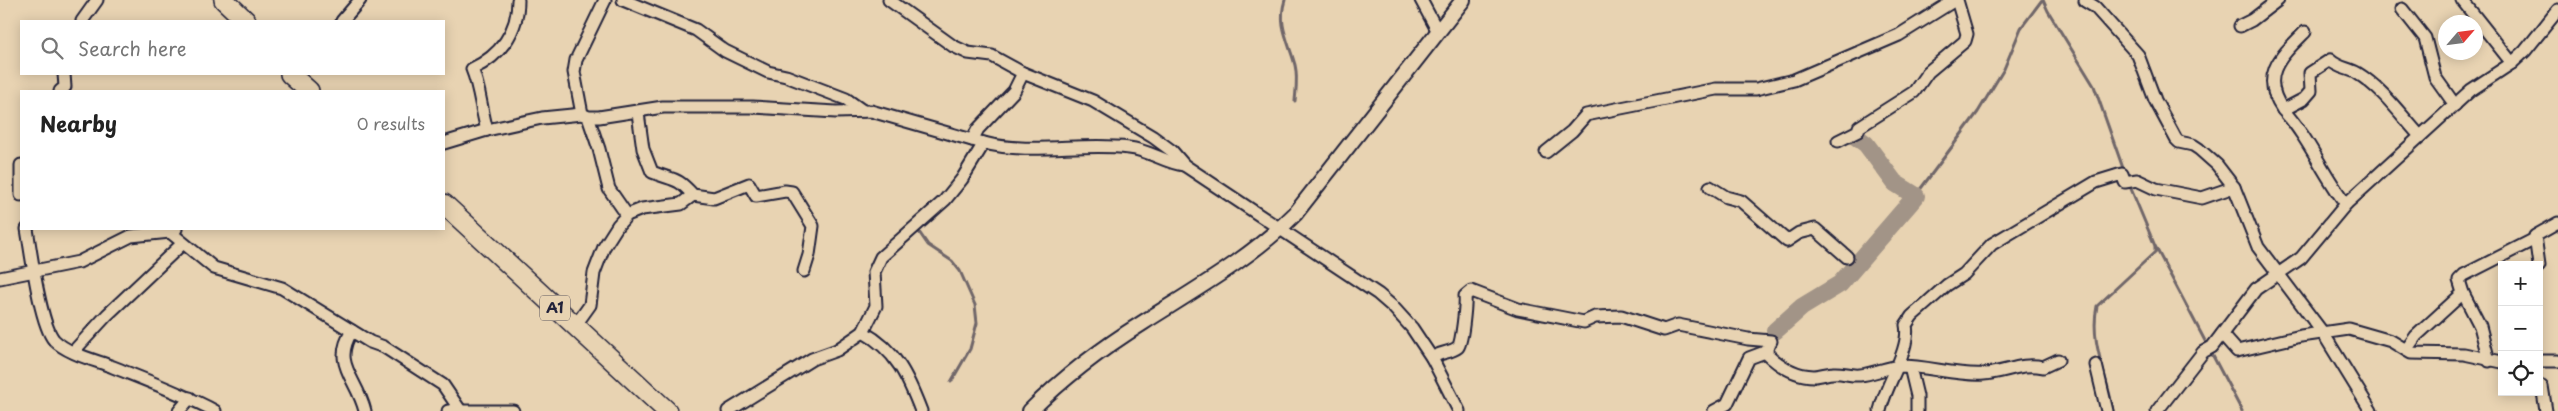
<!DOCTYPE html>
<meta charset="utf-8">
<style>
:root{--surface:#fff;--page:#f6f6f6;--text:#222;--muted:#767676;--line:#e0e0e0}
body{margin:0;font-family:"Playpen Sans",sans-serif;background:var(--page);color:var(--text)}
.controls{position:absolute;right:15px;bottom:15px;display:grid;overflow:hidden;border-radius:0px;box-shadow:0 2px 12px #0003}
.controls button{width:45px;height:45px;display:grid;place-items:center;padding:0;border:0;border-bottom:1px solid var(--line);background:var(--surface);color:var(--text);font:25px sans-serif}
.compass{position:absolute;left:2438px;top:15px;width:45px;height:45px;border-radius:50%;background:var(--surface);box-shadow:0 2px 12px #0003;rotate:62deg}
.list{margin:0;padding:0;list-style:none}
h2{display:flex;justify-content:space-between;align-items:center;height:65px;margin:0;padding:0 20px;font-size:21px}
h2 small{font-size:16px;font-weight:400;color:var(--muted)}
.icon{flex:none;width:28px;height:28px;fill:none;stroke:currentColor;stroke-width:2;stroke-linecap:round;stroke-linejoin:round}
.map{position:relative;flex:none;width:2558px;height:411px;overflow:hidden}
.search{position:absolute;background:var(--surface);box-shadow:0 2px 12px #0003;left:20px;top:20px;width:425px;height:55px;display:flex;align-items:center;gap:12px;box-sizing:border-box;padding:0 18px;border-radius:0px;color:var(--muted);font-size:19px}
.panel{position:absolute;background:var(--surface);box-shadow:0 2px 12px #0003;left:20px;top:90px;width:425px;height:140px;border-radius:0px}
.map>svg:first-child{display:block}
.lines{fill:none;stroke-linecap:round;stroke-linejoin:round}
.stream{stroke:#6f6669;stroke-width:3}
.river{stroke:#a29487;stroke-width:18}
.minor-casing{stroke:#22223b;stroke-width:15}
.tertiary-casing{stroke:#22223b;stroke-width:18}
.trunk-casing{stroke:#22223b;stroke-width:22}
.minor{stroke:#e8d3b2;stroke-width:11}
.tertiary{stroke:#e8d3b2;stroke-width:14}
.trunk{stroke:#e8d3b2;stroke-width:19}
.labels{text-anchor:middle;stroke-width:5;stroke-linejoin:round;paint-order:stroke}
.shield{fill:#e8d3b2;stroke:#5d575f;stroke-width:1}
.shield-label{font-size:15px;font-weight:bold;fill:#22223b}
</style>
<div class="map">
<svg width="2558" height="411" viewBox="0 0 2558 411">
<rect width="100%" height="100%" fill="#e8d3b2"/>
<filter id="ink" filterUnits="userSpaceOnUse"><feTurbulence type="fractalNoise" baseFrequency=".02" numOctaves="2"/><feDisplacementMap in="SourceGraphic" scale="10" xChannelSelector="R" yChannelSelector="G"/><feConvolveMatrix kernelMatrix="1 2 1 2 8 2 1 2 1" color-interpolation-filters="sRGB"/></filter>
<g filter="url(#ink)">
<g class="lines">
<g class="stream">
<path d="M1285,0C1277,25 1289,42 1295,65C1298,77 1296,89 1295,101"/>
<path d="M2043,0L2048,11L2094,86L2124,171"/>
<path d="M2129,184L2155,246L2242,411"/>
<path d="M1907,207L1978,112L2004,69L2021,28L2042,0"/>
<path d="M917,229L928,245L952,261L960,271L975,305L977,323L970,349L951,382"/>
<path d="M2113,411C2108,376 2089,343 2097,306L2155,252V247"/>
</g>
<path class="river" d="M1775,331L1802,307L1840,284L1916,196L1895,183L1866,144L1855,136"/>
<defs>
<g id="minor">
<path d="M623,0L696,30L725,51L768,72L786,76L846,99L863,111"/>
<path d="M889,0L953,46L968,53L992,56L1023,73L1093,101L1153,137L1172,151L1184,165L1378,294L1393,307L1412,328L1432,358L1459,411"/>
<path d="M1421,0L1437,30"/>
<path d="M2462,0L2512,63"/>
<path d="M2085,1L2095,7L2138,55L2155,100L2176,139L2179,142L2193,145L2199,149L2217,165L2234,187L2258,247L2323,333L2371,411"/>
<path d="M2402,9L2425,38L2435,77L2455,105"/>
<path d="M82,21L97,0"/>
<path d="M342,21L360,0"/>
<path d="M2240,26L2252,20L2278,0"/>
<path d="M60,91L65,87L64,74"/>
<path d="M2283,110C2259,76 2280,57 2305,32"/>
<path d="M638,113L643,149L652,172C674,181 676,176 693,195L714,198L749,184L756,196L785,191L792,192L813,226L809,255L804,271"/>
<path d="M582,114L574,72L576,60L605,0"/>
<path d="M588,117L599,149L609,189L627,215"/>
<path d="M487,130C481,109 480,88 472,69C500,56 518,32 518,0"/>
<path d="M1838,141L1858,131L1859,127L1914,92L1928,72L1965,41L1967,34L1957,0"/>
<path d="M444,143L487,130L542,118L582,114L588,117H599L663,107H753L836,112L871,111L972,140"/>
<path d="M984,143C1032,155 1081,142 1129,148C1149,150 1165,163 1184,165"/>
<path d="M1546,152L1572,131L1586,115L1716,89H1756L1794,80L1899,35L1955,0"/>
<path d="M21,165V195"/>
<path d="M1710,187L1726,197L1741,201L1787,241L1799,233L1815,229L1847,257"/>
<path d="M2346,204C2323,174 2309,138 2283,110L2304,99L2311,91L2310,73L2330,60C2338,68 2348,68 2357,73C2382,88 2401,115 2420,136"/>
<path d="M27,229C31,252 40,324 54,340C68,354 95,360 113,367C148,381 183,394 215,411"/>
<path d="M170,232L214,268L282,288L370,342L384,347L443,385L460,410"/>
<path d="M2539,265L2535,236L2558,223"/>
<path d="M0,278L79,262L131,236L170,232L176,229"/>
<path d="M2463,293L2480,326L2489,361"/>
<path d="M575,326L590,305L594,273L604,247L618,225L627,215L642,209L681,204L693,195"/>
<path d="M352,331C331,364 357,378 365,411"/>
<path d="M863,332C896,350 908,377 921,411"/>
<path d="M2222,334L2237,351L2301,336L2349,329L2391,341L2411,353L2464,354L2502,362"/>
<path d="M2406,350L2416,336L2463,293L2459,280L2464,275L2535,239"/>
<path d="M73,352L107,315L182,244"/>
<path d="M1765,352C1778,365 1795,376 1814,376C1821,376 1827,373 1833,373C1842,372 1851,376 1860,375C1873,374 1887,367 1901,366C1929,366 1956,376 1984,374C2005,373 2021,362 2043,367L2058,360"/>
<path d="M1432,358C1439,352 1451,353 1458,347C1462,344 1466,303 1465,296L1471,291L1518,309L1584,322L1595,317L1621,316L1664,330L1678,325L1748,339L1771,341L1765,352L1749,358L1727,404L1714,411"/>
<path d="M2539,361H2558"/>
<path d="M2096,365L2107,411"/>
<path d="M1910,367L1917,396V411"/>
<path d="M2542,386L2546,411"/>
<path d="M179,411L190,398"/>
<path d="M448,411H513"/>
<path d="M728,411L812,359L837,350L863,332L876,306L874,272L881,257L945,200L962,179L984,143L972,140L978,129L1014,91L1023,73"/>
<path d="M1880,411C1885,385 1911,350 1906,325L1912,316L1947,285L1964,274L1992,244L2096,182L2122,174L2125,182L2137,180L2156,189L2202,198L2234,187"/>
<path d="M2157,411L2203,352L2212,347L2256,289L2301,258L2346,204L2471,90L2512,63L2525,51L2558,10"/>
</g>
<path id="tertiary" d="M1030,411C1063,378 1104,347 1144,322C1196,289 1251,258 1295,214L1463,0"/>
<g id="trunk">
<path d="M224,0L246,21"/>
<path d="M290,74L309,91"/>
<path d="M444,204L667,411"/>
</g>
</defs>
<use href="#minor" class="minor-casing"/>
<use href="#tertiary" class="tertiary-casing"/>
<use href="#trunk" class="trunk-casing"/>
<use href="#minor" class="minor"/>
<use href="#tertiary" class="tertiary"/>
<use href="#trunk" class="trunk"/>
</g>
</g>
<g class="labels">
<rect class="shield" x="540" y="295.5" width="30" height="25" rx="4"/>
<g class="shield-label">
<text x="555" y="313">A1</text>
</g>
</g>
</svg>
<div class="controls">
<button>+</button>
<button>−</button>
<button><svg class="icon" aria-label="locate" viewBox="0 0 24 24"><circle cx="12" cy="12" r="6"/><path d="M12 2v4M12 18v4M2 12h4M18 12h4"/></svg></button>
</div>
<svg class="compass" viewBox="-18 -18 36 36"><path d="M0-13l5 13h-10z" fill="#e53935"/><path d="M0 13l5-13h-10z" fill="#767676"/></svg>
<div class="search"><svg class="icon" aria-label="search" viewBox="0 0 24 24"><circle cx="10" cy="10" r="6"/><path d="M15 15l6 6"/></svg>Search here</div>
<section class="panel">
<h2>Nearby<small>0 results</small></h2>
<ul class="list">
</ul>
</section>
</div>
